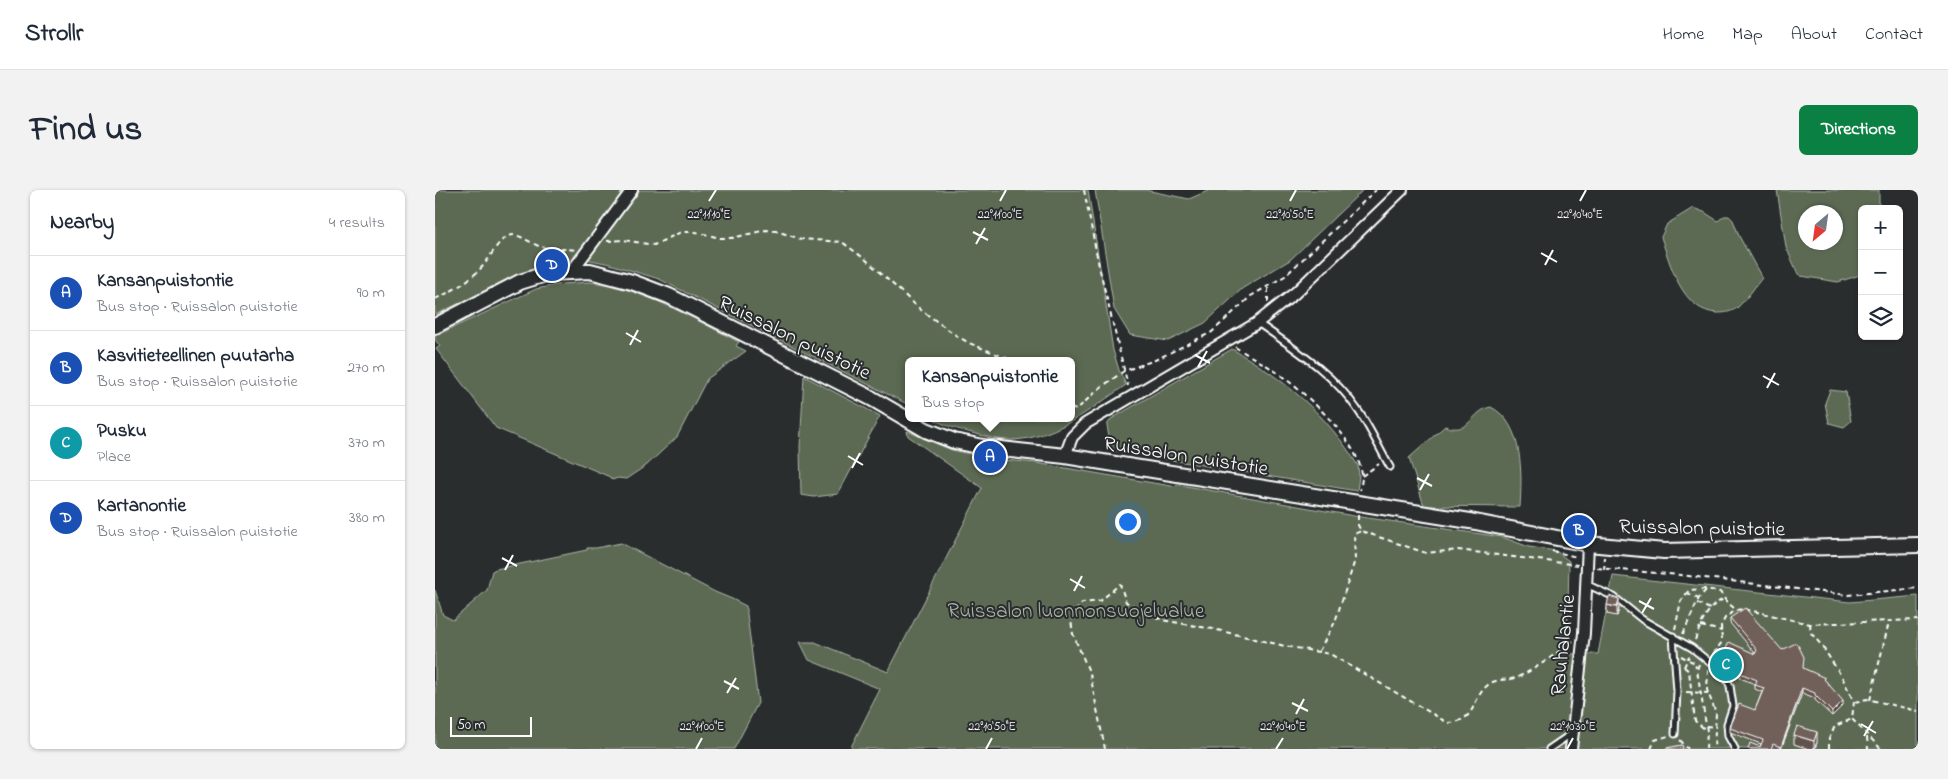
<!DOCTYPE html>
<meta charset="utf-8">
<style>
:root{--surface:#fff;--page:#f2f2f3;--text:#1f2937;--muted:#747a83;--line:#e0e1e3;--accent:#0b8043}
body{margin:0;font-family:"Indie Flower",sans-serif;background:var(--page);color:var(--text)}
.controls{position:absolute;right:15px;top:15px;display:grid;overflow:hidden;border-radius:8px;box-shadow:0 1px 4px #0004}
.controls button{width:45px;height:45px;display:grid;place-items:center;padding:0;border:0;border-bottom:1px solid var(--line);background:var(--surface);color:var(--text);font:25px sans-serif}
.compass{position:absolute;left:1363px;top:15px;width:45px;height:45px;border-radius:50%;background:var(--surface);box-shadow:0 1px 4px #0004;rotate:209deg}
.scale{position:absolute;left:15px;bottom:12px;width:82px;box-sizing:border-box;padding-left:5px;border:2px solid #fff;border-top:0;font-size:14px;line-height:18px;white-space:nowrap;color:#fff;-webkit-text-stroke:4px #2a2d2e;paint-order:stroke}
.you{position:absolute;left:692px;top:331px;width:18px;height:18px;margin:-12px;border:4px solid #fff;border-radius:50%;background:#1a73e8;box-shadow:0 0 0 8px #1a73e833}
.badge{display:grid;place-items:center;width:32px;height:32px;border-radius:50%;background:var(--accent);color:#fff;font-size:16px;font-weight:700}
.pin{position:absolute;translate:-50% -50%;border:2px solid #fff;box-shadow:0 1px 5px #0006}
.popup{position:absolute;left:470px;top:167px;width:170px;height:65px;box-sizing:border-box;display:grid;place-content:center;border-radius:8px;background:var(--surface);filter:drop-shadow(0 1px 4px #0005);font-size:16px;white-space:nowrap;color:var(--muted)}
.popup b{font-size:19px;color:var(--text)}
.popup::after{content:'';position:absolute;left:50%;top:100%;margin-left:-10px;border:10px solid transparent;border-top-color:var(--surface)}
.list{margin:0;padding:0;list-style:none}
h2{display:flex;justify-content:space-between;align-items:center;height:65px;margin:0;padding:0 20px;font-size:21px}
h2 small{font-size:16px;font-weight:400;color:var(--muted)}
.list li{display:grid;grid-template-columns:32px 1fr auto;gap:15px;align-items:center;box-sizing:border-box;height:75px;padding:0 20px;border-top:1px solid var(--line)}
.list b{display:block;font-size:19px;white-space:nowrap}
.list p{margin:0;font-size:16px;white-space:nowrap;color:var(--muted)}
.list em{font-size:16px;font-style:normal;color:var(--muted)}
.icon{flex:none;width:28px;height:28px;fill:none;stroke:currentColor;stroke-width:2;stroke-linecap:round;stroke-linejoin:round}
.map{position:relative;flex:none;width:1483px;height:559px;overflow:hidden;border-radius:8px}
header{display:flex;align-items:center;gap:30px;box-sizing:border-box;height:70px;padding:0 25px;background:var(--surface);border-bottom:1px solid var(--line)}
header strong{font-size:24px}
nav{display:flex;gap:28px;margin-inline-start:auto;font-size:18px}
.intro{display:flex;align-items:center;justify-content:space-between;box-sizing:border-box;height:120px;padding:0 30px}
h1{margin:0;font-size:35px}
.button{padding:12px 22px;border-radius:8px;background:var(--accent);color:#fff;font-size:18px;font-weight:700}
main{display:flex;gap:30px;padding:0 30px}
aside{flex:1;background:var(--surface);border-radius:8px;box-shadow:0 1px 4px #0004}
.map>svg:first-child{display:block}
.green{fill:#5b6b53;stroke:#adb5a9;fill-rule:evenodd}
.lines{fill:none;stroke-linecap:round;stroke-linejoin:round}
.service-casing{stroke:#fff;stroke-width:9}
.minor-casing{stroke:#fff;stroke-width:14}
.tertiary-casing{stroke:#fff;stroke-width:18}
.path{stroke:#fff;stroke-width:2;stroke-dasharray:5 4;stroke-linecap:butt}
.service{stroke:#2a2d2e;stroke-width:5}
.minor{stroke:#2a2d2e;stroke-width:10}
.tertiary{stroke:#2a2d2e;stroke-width:14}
.wall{fill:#61524d;stroke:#fff}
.shaded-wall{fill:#4f423f;stroke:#fff}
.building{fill:#715f5a;stroke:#fff}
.ticks{fill:none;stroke:#fff;stroke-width:2}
.labels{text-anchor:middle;stroke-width:4;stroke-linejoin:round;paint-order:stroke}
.street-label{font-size:21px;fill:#fff;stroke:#2a2d2e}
.park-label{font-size:21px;fill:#adb5a9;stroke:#2a2d2e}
.ticks-label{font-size:12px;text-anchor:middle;fill:#fff;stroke:#2a2d2e;stroke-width:4;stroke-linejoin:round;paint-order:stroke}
</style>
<header>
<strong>Strollr</strong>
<nav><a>Home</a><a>Map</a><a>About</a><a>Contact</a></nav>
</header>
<div class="intro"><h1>Find us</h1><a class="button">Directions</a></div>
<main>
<aside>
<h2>Nearby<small>4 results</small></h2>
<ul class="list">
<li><span class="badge" style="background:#1a4fb4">A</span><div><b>Kansanpuistontie</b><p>Bus stop · Ruissalon puistotie</p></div><em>90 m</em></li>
<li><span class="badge" style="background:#1a4fb4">B</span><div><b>Kasvitieteellinen puutarha</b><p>Bus stop · Ruissalon puistotie</p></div><em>270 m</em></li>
<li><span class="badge" style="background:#0f9aa8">C</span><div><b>Pusku</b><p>Place</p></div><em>370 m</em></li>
<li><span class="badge" style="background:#1a4fb4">D</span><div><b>Kartanontie</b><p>Bus stop · Ruissalon puistotie</p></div><em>380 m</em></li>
</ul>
</aside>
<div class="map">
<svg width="1483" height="559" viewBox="0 0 1483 559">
<rect width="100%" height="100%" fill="#2a2d2e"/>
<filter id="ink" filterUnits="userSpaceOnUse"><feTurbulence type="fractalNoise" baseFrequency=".02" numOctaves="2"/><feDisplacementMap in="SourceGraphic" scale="10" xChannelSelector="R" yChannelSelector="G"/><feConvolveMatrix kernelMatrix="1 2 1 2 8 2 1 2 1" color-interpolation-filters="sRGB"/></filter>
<g filter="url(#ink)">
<g class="green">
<path d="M0,0H653L678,160L684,180L691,195C657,218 621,248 578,250C565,251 550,246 537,243C523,239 509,236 497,228H636V171H474V215L224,89L175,74L146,68L112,75L76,88L0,125Z"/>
<path d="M660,0H710L754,9L775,0H928L855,70L808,98L770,133L733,151L695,145L679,119Z"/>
<path d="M1342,0H1444V19H1427V83L1425,85L1403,92L1366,86L1363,84L1351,57ZM1370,22H1400V52H1370Z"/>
<path d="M1258,18L1269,22L1283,31L1289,26H1294L1298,30L1304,46L1327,88C1319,98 1311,110 1302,118C1296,122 1290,123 1283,123C1247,122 1235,74 1226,47L1232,34Z"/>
<path d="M155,92C206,97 259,129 304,152L301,156L311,161L272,189L242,247L212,275L191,289L183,288L177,290L175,287L61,238L1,159L5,156L0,150V146L101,99L127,94Z"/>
<path d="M797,159C848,188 893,225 923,276L924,286L922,301L676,260L672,235L676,229Z"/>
<path d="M369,186L445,226L403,304L379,307L366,305L365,257Z"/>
<path d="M1395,200L1411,202L1416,231L1409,237L1394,233L1390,213Z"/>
<path d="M1056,217C1089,234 1087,285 1085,317L989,316L974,268L1010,236C1036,246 1036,220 1056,217Z"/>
<path d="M472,241L517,260L558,269L601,273L736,296L745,295L919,326L1067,347L1094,357L1121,361L1134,371L1132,459L1137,464H1163L1178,386L1415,412L1483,406V559H415L445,499L374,470L365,452H380L453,482L547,298L473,246Z"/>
<path d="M186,353L280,402L297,409L311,416L323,513L299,559H0V400L8,425L18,430L52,400L57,381L61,379L152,360V358H161Z"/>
</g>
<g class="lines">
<defs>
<g id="service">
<path d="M823,133C858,158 898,183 922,219C935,237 944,258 955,277"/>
<path d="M1151,394L1179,407L1208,430L1257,458L1290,485L1295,496L1298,516L1292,534L1293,546L1300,559"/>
<path d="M1238,446L1242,501L1240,544"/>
<path d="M1114,559L1136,544"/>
</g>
<g id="minor">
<path d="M137,81L197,0"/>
<path d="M630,266L637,247L650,234L822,133L860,103L967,0"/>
<path d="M1136,559L1149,443L1153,354"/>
</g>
<path id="tertiary" d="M0,136L85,92L114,83L155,81L197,92L234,106L436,208L491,240L519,251L548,257L630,266L1035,331L1153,354L1229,361L1483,355"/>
</defs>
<use href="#service" class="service-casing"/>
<use href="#minor" class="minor-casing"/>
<use href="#tertiary" class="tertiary-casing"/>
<g class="path">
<path d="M649,0L664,76L693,196"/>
<path d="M172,51L188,50L219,55L246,42H261L285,48H297L331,40L341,41L366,49L407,52L430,69L486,120L522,146L534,153L579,171"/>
<path d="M0,109C18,101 34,91 47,77C56,68 64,45 79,45C88,46 98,55 107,57C117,60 130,58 141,60"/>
<path d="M833,112V97"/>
<path d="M800,157C813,165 827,172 840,181C868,201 923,249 927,285C927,290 926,296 925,300"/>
<path d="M636,218L641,220L665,198L689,181L720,170L777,142L816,106L850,86L941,0"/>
<path d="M927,286L944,274"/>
<path d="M923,325V335L926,341L991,363L1023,360L1143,375"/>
<path d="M1117,361L1142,367"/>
<path d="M1162,378L1245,385L1413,405L1483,398"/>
<path d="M1169,380L1170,367"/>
<path d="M1252,403L1264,408"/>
<path d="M1262,413L1275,419"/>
<path d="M1375,434L1376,443L1387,456L1407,487L1419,512L1417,529L1446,559"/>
<path d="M1266,436L1287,441"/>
<path d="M1240,439L1246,411L1254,400L1271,399L1285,402L1291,411L1301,420"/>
<path d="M1248,444L1264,408L1271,400"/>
<path d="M1260,450C1266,434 1273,414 1290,409"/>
<path d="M1281,460L1290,464"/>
<path d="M884,461L900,432L920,370L919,344L926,341"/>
<path d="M1278,464L1287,452L1286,436L1290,428L1301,420L1309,419L1375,434L1483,430"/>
<path d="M1246,466L1260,473L1261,478"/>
<path d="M1264,474L1262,480L1272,541L1271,559"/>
<path d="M1249,477L1254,481L1260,531L1272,541"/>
<path d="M1249,477L1254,466"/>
<path d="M1273,480L1272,500L1281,523L1279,559"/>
<path d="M1251,502L1273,503"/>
<path d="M1435,510L1454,432"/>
<path d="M1420,512L1432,509L1483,521"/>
<path d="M1271,536L1281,537"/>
<path d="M1432,547L1433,559"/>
<path d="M1245,550L1253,559"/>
<path d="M670,559L655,484L638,444L636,430L641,426L643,418L647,413L665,411L685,394L691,412L727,430L778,439L850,456L895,464L1013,533C1043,531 1035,509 1054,494C1062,488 1075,491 1083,487C1103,478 1120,464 1138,451"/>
<path d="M1216,559L1220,550L1233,546"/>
<path d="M1394,559V549L1400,536L1417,529"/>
</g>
<use href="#service" class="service"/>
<use href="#minor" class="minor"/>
<use href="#tertiary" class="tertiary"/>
</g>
<g class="wall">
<path d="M1172,415L1184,418L1182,426L1172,424Z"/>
<path d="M1295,428L1347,460L1368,478L1390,490L1408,515L1397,526L1380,510V508L1367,503L1346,559H1339L1325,557L1326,554L1295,542V538L1320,520L1327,502L1320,499V494L1305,488V483L1308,475L1289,467V463L1320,464V463L1295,433Z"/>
<path d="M1359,545L1382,552L1380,559H1374L1359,554Z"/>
</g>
<g class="shaded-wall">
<path d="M1184,409V418L1182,426V417Z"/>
<path d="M1367,498V503L1346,559V557Z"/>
<path d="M1408,511V515L1397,526V522Z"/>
<path d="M1382,542V552L1379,559V551Z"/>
</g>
<g class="building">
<path d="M1174,406L1184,409L1182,417L1172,415Z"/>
<path d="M1310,418L1347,460L1361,453L1363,455L1369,467L1368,478L1390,488L1389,489L1408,511L1397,522L1380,505V503L1367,498L1346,557L1338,554L1336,559H1313L1315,553L1325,557L1328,550L1295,538L1304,514L1320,520L1329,498L1320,495L1322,490L1305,483L1309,471L1289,463L1294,452L1320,464L1322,460L1295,428Z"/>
<path d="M1362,536L1382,542L1379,551L1359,545Z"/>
<path d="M1247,555L1248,559H1231V558Z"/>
</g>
</g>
<path class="ticks" d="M274,11L281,0M565,11L571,0M855,11L861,0M1145,11L1151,0M538,42L553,50M541,54L550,38M1106,63L1122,72M1110,75L1118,60M191,143L206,152M195,155L203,140M760,165L775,173M763,177L772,161M1328,186L1344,195M1332,198L1340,183M413,266L428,275M417,278L425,263M982,288L997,296M985,300L994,284M67,368L82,376M70,380L78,365M635,389L650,398M639,401L647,386M1204,411L1219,419M1207,423L1216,408M289,491L304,499M292,503L301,488M857,513L873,521M861,524L869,509M1426,534L1441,543M1429,546L1438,531M261,559L267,548M551,559L557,548M841,559L848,548M1132,559L1138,548"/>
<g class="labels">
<g class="street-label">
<text transform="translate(360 147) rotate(26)" y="7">Ruissalon puistotie</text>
<text transform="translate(751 265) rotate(9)" y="7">Ruissalon puistotie</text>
<text transform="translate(1267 337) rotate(1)" y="7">Ruissalon puistotie</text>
<text transform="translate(1127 455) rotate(-84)" y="7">Rauhalantie</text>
</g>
<g class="park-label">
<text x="641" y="427">Ruissalon luonnonsuojelualue</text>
</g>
</g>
<g class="ticks-label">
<text x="274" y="28">22°11'10"E</text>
<text x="565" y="28">22°11'00"E</text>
<text x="855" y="28">22°10'50"E</text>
<text x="1145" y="28">22°10'40"E</text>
<text x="267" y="540">22°11'00"E</text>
<text x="557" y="540">22°10'50"E</text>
<text x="848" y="540">22°10'40"E</text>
<text x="1138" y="540">22°10'30"E</text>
</g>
</svg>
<div class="controls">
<button>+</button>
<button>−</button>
<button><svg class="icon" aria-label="layers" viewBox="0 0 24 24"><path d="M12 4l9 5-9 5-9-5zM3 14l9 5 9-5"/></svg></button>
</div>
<svg class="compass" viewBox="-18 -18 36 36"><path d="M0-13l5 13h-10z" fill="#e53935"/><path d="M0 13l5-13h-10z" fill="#747a83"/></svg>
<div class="scale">50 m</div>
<div class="you"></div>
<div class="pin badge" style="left:555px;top:267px;background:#1a4fb4">A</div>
<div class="popup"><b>Kansanpuistontie</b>Bus stop</div>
<div class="pin badge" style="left:1144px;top:341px;background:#1a4fb4">B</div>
<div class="pin badge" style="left:1291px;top:475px;background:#0f9aa8">C</div>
<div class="pin badge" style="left:117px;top:75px;background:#1a4fb4">D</div>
</div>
</main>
